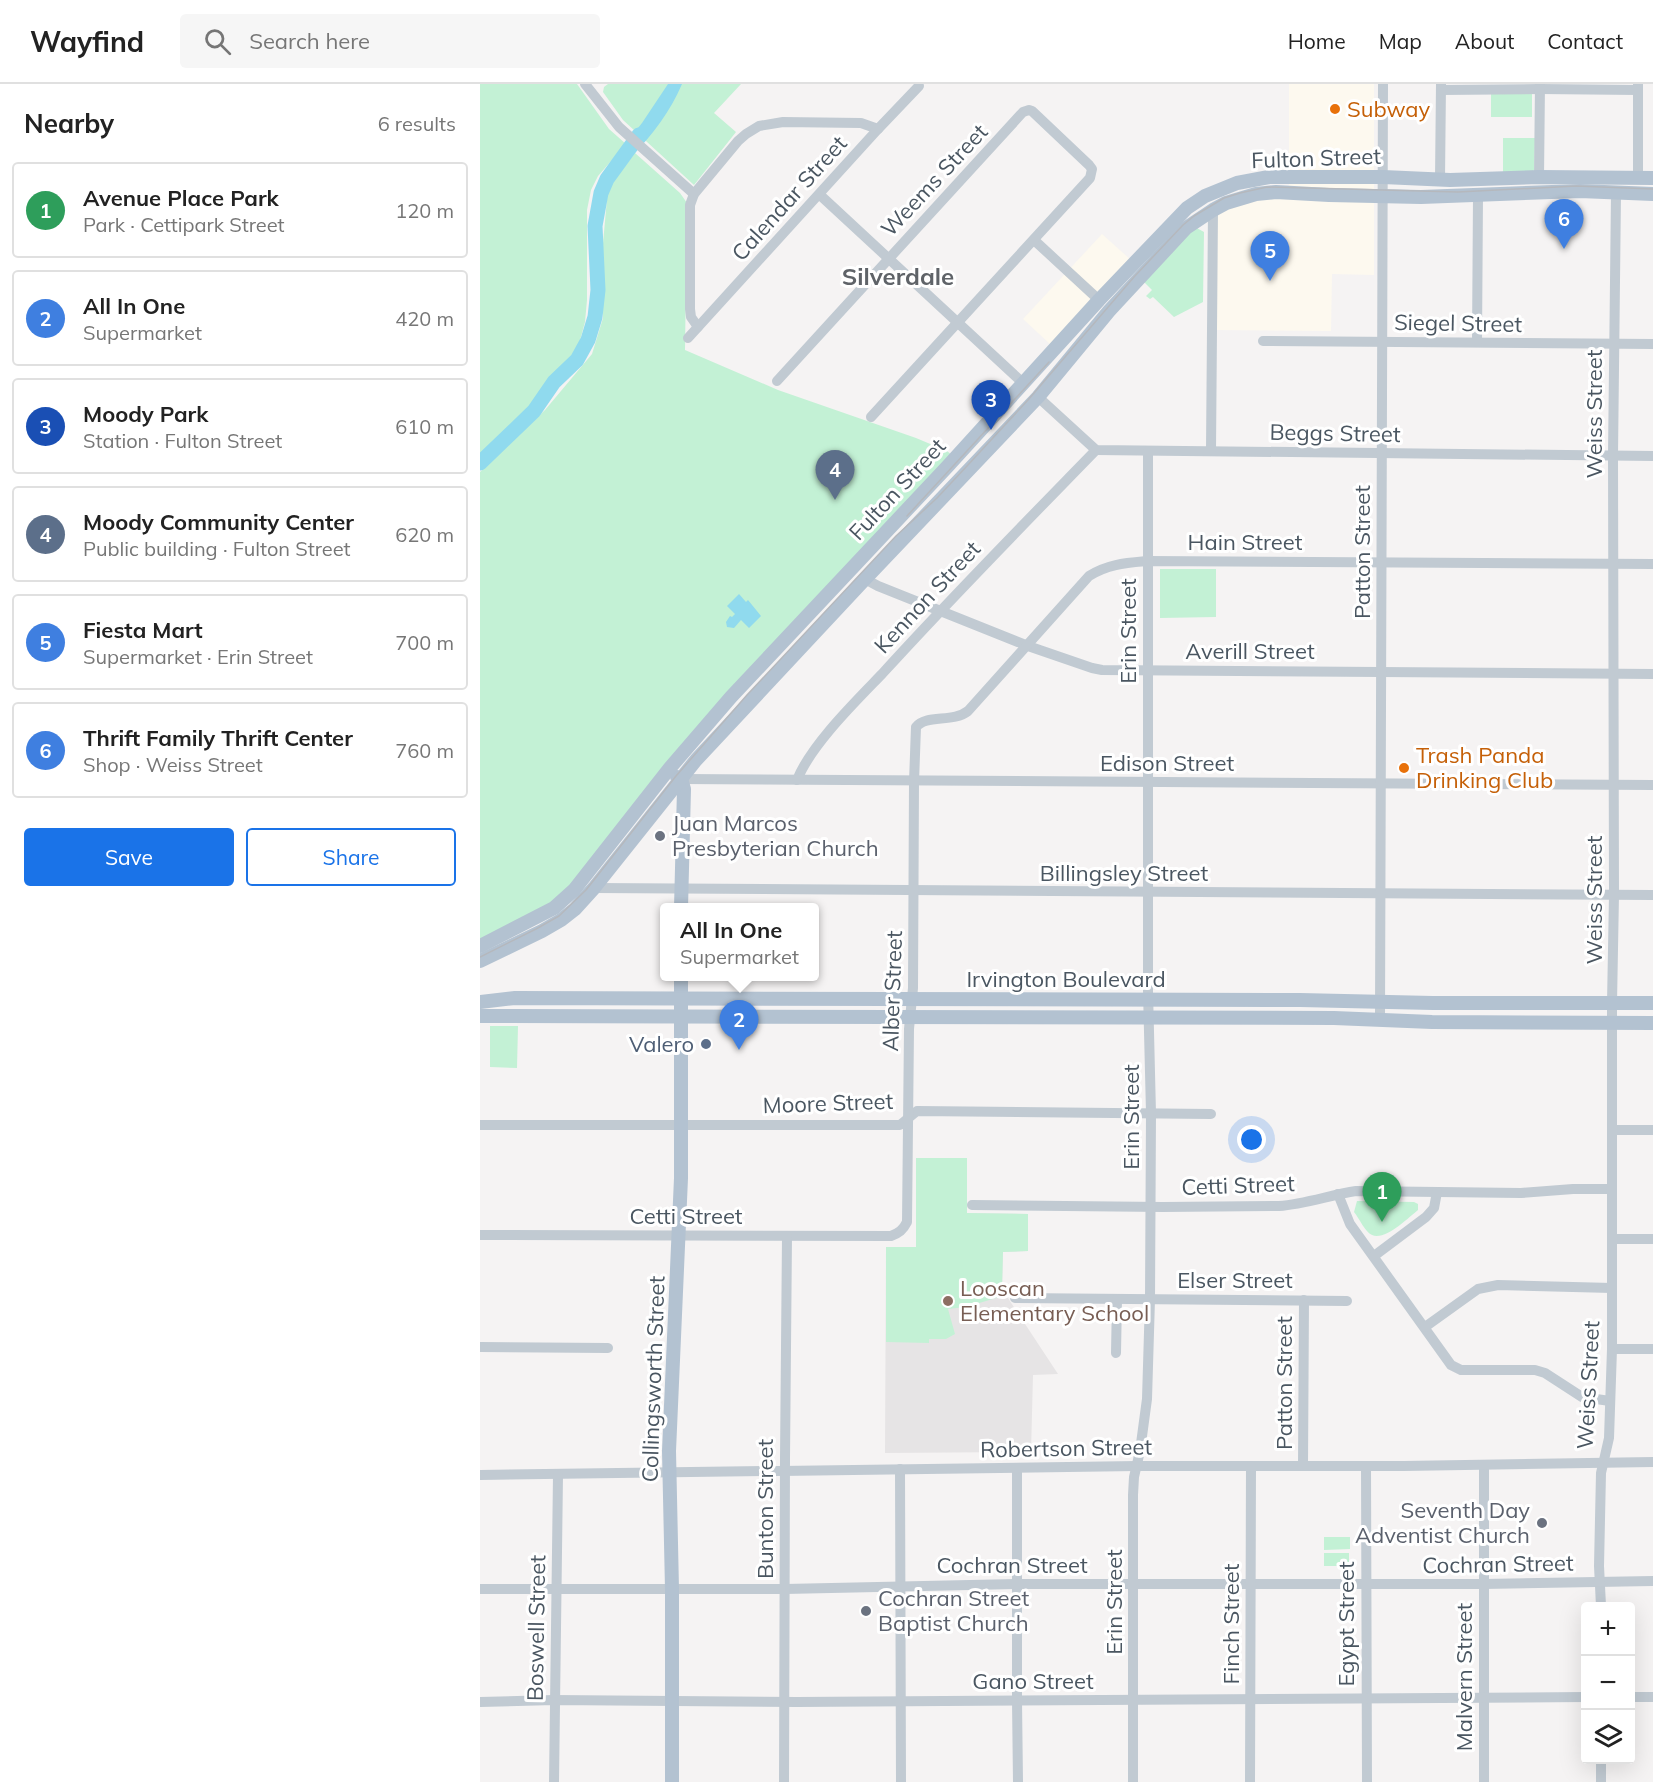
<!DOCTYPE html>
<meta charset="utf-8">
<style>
:root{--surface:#fff;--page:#f6f6f6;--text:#222;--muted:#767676;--line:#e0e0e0;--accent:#1a73e8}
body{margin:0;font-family:Mulish,sans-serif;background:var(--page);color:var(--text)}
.controls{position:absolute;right:18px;bottom:18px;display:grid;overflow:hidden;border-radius:6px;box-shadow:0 6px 24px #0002}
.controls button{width:54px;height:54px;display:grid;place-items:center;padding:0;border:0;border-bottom:2px solid var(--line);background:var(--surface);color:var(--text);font:30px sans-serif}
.you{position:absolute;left:772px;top:1056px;width:21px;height:21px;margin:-15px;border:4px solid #fff;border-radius:50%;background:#1a73e8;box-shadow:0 0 0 9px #1a73e833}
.badge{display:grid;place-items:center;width:39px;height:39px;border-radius:50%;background:var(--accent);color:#fff;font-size:20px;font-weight:700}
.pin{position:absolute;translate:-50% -50px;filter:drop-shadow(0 2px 3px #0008)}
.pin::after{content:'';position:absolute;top:32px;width:21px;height:18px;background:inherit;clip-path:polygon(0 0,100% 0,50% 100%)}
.popup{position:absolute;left:180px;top:819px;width:159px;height:78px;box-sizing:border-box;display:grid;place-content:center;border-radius:6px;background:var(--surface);filter:drop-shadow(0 2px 4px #0005);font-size:20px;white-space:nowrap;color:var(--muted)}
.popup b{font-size:22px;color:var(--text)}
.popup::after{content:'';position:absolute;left:50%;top:100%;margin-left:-12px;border:12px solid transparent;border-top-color:var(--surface)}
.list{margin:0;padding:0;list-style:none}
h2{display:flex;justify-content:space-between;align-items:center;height:78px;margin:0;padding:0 24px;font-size:26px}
h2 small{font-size:20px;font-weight:400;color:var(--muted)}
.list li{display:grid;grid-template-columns:39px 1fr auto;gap:18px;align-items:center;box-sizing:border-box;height:96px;margin:0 12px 12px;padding:0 12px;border:2px solid var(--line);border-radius:6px}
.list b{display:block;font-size:22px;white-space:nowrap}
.list p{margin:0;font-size:20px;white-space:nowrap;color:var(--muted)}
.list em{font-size:20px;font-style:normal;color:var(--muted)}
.actions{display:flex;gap:12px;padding:18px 24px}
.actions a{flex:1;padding:14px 0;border:2px solid var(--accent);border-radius:6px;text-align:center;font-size:21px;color:var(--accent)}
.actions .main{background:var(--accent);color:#fff}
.icon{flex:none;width:33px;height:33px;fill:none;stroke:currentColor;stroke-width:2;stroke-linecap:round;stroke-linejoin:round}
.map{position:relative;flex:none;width:1173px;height:1698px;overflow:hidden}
header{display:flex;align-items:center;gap:36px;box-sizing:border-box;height:84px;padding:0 30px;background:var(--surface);border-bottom:2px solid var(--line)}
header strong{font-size:28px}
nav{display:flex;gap:33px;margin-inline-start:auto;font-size:21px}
.search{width:420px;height:54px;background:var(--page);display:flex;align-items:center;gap:15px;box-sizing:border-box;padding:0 21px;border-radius:6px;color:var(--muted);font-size:22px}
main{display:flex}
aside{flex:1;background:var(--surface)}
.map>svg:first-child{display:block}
.commercial{fill:#fdf9ef}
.education{fill:#e6e4e5}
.green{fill:#c3f1d5}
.water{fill:#90daee}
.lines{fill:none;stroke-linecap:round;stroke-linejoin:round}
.river{stroke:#90daee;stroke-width:15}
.minor{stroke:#c1cad2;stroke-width:10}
.major{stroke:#b3c2d1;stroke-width:14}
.tram{stroke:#b5b8bd;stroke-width:1.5}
.food-dot{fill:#e8710a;stroke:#fff;stroke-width:2}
.worship-dot{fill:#6b7280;stroke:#fff;stroke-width:2}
.service-dot{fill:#5c6f8a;stroke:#fff;stroke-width:2}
.education-dot{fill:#8d6e63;stroke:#fff;stroke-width:2}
.labels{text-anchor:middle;stroke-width:6;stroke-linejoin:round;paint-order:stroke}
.food-label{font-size:22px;fill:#c56008;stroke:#fff;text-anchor:start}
.street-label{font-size:22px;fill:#4a5661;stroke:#fff}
.worship-label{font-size:22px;fill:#5b616d;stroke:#fff;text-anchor:start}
.service-label{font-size:22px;fill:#4e5e75;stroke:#fff;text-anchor:end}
.education-label{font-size:22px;fill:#785e54;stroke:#fff;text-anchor:start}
.neighbourhood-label{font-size:24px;font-weight:bold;fill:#5f6368;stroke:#fff}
</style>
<header>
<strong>Wayfind</strong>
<div class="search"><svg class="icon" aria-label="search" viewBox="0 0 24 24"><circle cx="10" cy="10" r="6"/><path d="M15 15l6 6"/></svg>Search here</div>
<nav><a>Home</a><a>Map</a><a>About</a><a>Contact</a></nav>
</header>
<main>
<aside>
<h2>Nearby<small>6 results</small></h2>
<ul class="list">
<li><span class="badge" style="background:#2e9e5b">1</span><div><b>Avenue Place Park</b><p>Park · Cettipark Street</p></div><em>120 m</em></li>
<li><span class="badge" style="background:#3f7fe0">2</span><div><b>All In One</b><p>Supermarket</p></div><em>420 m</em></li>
<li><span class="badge" style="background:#1a4fb4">3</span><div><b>Moody Park</b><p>Station · Fulton Street</p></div><em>610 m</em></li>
<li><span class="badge" style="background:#5c6f8a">4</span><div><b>Moody Community Center</b><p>Public building · Fulton Street</p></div><em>620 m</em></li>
<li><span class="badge" style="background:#3f7fe0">5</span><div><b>Fiesta Mart</b><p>Supermarket · Erin Street</p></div><em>700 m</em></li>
<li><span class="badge" style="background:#3f7fe0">6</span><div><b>Thrift Family Thrift Center</b><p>Shop · Weiss Street</p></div><em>760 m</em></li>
</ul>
<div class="actions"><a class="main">Save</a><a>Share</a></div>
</aside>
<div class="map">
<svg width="1173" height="1698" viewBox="0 0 1173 1698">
<rect width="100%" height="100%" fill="#f5f3f3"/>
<g class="commercial">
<path d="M809,0H894V191L852,190L851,247L735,246L737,131L742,123L809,110Z"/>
<path d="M622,150L651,176L572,262L543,235Z"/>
</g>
<path class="education" d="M436,1074H487V1129L548,1130V1167L523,1168L522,1205L578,1290L553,1291L551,1368L405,1369L406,1163H436Z"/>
<g class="green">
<path d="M0,0H97L129,45L146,60L118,92L111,106L107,126V216L105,238L99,260L92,273L51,322L0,370Z"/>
<path d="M128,0H261L234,29L256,48L214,101L143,36L123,8L124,3Z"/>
<rect x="1011" y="8" width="41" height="25"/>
<path d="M1023,54H1055L1054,86L1051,90H1023Z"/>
<path d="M155,69L200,109L207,119L205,266L298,306L436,354L467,367L473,372L82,813L0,860V388L65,326L112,270L123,234V159L128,104Z"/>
<path d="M715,143L724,148L723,218L694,233L673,213L670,215L666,212L672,206L664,198Z"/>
<path d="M680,485H736V533L680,534Z"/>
<path d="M10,942H38L37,984L10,983Z"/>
<path d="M436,1074H487V1129L548,1130V1167L523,1168L522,1205L526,1211L486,1223L468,1225L475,1250L466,1255H449V1259L406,1258V1163H436Z"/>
<path d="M877,1117L934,1118L938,1120V1126C928,1134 905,1157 892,1151C885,1148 879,1134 874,1128Z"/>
<path d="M844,1453H870V1465L844,1466Z"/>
<rect x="844" y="1469" width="25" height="13"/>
</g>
<g class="water">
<path d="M188,0H202C190,28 173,50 152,72L143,63L162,39Z"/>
<path d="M259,510L266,518L268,516L281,532L269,544L261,536L254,544L247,543L246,538L250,532L252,533L255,530L247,522Z"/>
</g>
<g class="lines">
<path class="river" d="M0,379L54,327L74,298L97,276L108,256L115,233L118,206L115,142L121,109L127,95L159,51"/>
<g class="minor">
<path d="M105,0L139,43L214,110"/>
<path d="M961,6L1060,5L1158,6"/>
<path d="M1059,93L1060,0"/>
<path d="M1158,94V1"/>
<path d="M960,95L961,0"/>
<path d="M340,111L543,299"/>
<path d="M554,156L619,216"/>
<path d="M218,243L211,233L210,225V121L214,110L258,57L266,50L279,42L303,38L381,39L398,45"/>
<path d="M208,254L398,45L439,2"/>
<path d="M783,257L1173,260"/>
<path d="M997,258L998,112"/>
<path d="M297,297L543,28L549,26L552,27L609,81L612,85L610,94L391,333"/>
<path d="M558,313L616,366L1173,372"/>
<path d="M731,366L733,126"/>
<path d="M385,495L398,502L548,562L612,584L622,586L1173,590"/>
<path d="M201,695L1173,701"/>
<path d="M317,696C331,661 375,618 402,590C471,514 544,440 616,366"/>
<path d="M114,804L1173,811"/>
<path d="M900,936L903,0"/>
<path d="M0,1041H420L437,1027L731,1030"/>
<path d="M1133,1046H1173"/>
<path d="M858,1110L870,1140L971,1281L981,1286H1055L1065,1289L1102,1313L1130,1317"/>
<path d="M492,1121L683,1123L799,1122C825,1120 850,1111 876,1107L1041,1109L1093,1105H1132"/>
<path d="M0,1151L411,1152C419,1149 423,1146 427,1138L429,945L433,904L434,698L436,643C446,630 473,639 488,627L609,492C628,480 646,479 668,477L1173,480"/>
<path d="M1132,1155H1173"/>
<path d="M894,1172L946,1133L954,1124L957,1108"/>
<path d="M535,1214L867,1217"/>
<path d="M945,1243L998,1205L1018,1201L1132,1204"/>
<path d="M0,1263L128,1264"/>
<path d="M1132,1265H1173"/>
<path d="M636,1269L637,1215"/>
<path d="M823,1381L824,1216"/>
<path d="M1004,1381V1698"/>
<path d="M886,1382L887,1698"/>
<path d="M537,1384V1617L538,1698"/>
<path d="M420,1385L421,1698"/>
<path d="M0,1391L657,1382H924L1173,1378"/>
<path d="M0,1505H305L536,1500H1003L1173,1497"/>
<path d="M1121,1522L1119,1482L1121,1389L1129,1354L1132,1265V919L1134,811L1133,371L1136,110"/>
<path d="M1150,1613H1173"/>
<path d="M0,1618L74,1616L317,1618L1106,1613"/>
<path d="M1121,1676V1698"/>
<path d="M74,1698L78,1391"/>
<path d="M304,1698L305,1375L307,1152"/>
<path d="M653,1698V1411L654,1393L660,1367L667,1315L670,1215L671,1029L668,907V367"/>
<path d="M770,1698L771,1382"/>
</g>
<g class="major">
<path d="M197,693L201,695L204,705L201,824"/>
<path d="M0,862L74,824L94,806L189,685L251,613L467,383L619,216L707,124L725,112L757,99L789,93H903L970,96L1059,93L1173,94"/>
<path d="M0,877L62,847L81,836L95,825L114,804L216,676L385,495L558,313L629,227L706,144L733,126L746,119L776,110L796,108L849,111L941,113L1100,107L1173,110"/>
<path d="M0,918L35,914L820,916L953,919H1173"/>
<path d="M0,932L854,934L952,938L1173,939"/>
<path d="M192,1698V1505L189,1367L201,1094V892"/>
</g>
<g class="tram">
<path d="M427,432L569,278"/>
<path d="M0,873L56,845L79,832L106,806L196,692L267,611L416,452L457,414L487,382L548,316L654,193L703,141L714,132L744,114L760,109L787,103L978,108L1096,102L1173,105"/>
</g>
</g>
<g class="food-dot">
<circle cx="855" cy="25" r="6"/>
<circle cx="924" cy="684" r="6"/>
</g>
<g class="worship-dot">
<circle cx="180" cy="752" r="6"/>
<circle cx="1062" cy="1439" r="6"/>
<circle cx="386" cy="1527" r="6"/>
</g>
<circle class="service-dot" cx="226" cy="960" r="6"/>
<circle class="education-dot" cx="468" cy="1217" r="6"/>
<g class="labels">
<g class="food-label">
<text x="867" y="33">Subway</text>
<text x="936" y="679">Trash Panda<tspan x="936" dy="25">Drinking Club</tspan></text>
</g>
<g class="street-label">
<text transform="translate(836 74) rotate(-2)" y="8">Fulton Street</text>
<text transform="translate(454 96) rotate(-47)" y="8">Weems Street</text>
<text transform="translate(309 114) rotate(-48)" y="8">Calendar Street</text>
<text transform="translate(978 239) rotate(1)" y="8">Siegel Street</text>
<text transform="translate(1114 330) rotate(-90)" y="8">Weiss Street</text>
<text transform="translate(855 349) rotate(1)" y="8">Beggs Street</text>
<text transform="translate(417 405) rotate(-47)" y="8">Fulton Street</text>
<text x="765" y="466">Hain Street</text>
<text transform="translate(882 468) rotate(-90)" y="8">Patton Street</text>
<text transform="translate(447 513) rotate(-47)" y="8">Kennon Street</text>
<text transform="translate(648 547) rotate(-90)" y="8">Erin Street</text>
<text x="770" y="575">Averill Street</text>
<text x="687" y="687">Edison Street</text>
<text x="644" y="797">Billingsley Street</text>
<text transform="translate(1114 816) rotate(-90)" y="8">Weiss Street</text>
<text x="586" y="903">Irvington Boulevard</text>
<text transform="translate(412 907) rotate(-88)" y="8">Alber Street</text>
<text transform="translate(348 1019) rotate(-2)" y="8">Moore Street</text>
<text transform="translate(651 1033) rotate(-90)" y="8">Erin Street</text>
<text transform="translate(758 1101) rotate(-2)" y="8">Cetti Street</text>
<text x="206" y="1140">Cetti Street</text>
<text x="755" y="1204">Elser Street</text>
<text transform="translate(173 1295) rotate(-88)" y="8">Collingsworth Street</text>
<text transform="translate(804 1299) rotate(-90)" y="8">Patton Street</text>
<text transform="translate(1108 1301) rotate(-87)" y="8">Weiss Street</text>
<text transform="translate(586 1364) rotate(-1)" y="8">Robertson Street</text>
<text transform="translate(285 1425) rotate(-90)" y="8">Bunton Street</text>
<text transform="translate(1018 1480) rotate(-1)" y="8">Cochran Street</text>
<text x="532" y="1489">Cochran Street</text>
<text transform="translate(634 1518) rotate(-90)" y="8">Erin Street</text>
<text transform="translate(751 1540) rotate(-90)" y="8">Finch Street</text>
<text transform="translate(866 1540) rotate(-90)" y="8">Egypt Street</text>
<text transform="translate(56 1544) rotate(-89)" y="8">Boswell Street</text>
<text transform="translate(984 1593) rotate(-90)" y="8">Malvern Street</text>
<text x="553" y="1605">Gano Street</text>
</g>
<g class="worship-label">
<text x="192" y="747">Juan Marcos<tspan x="192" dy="25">Presbyterian Church</tspan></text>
<text x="1050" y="1434" text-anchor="end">Seventh Day<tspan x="1050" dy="25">Adventist Church</tspan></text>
<text x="398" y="1522">Cochran Street<tspan x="398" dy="25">Baptist Church</tspan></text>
</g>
<g class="service-label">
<text x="214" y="968">Valero</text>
</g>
<g class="education-label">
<text x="480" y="1212">Looscan<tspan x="480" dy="25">Elementary School</tspan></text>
</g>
<g class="neighbourhood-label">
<text x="418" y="201">Silverdale</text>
</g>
</g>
</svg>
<div class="controls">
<button>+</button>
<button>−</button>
<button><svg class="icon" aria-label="layers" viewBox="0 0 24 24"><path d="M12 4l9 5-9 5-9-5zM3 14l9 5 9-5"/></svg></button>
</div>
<div class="you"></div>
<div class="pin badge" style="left:902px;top:1138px;background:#2e9e5b">1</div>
<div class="pin badge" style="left:259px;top:966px;background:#3f7fe0">2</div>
<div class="popup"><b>All In One</b>Supermarket</div>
<div class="pin badge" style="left:511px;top:346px;background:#1a4fb4">3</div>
<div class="pin badge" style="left:355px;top:416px;background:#5c6f8a">4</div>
<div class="pin badge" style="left:790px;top:197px;background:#3f7fe0">5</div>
<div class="pin badge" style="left:1084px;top:165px;background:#3f7fe0">6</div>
</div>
</main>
